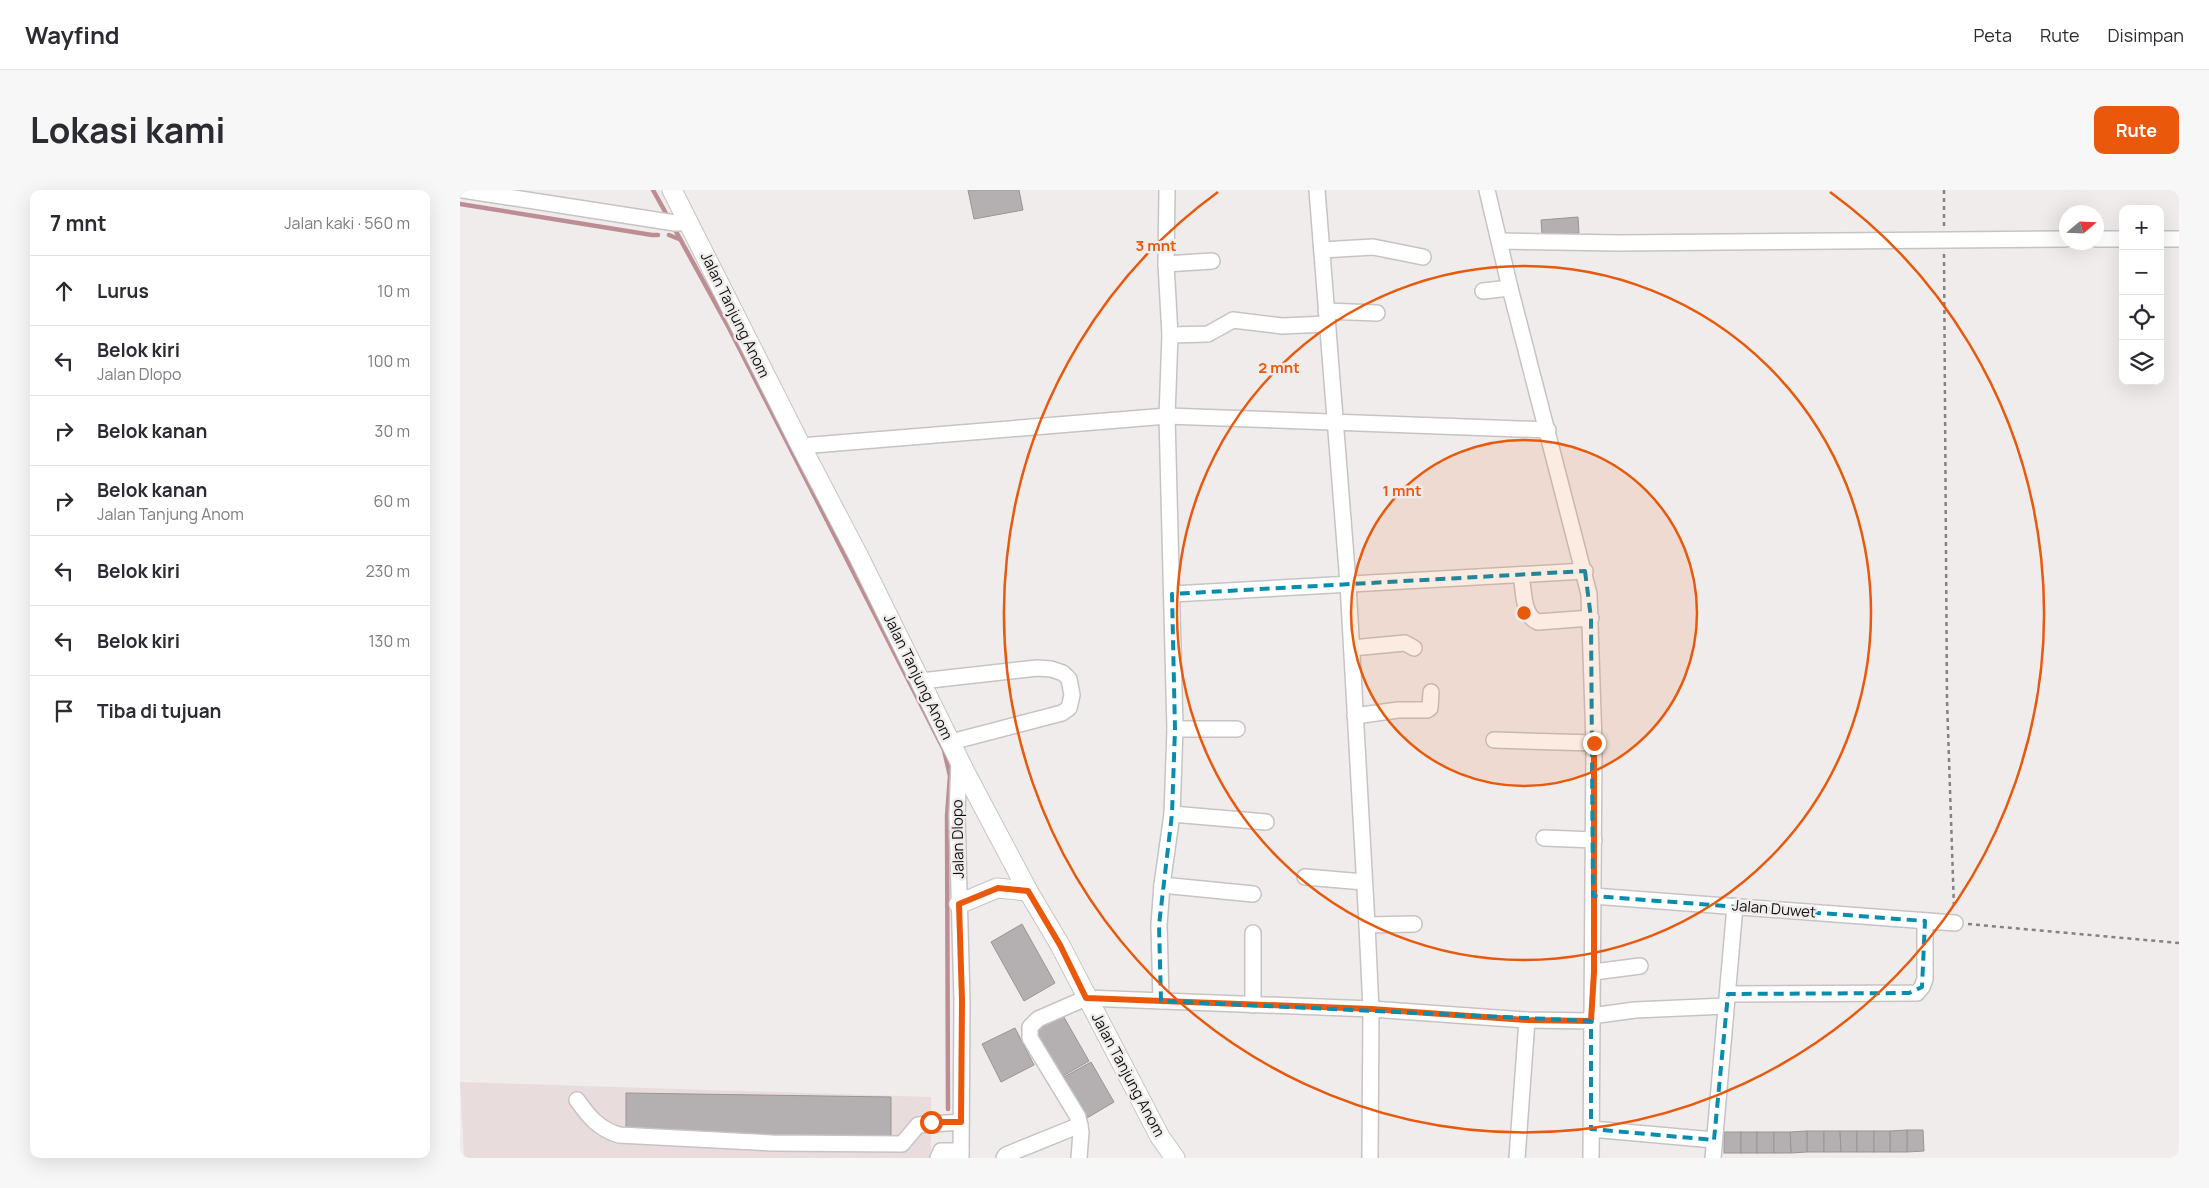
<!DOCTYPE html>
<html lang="id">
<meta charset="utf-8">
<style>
:root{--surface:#fff;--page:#f7f7f7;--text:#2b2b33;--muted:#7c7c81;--line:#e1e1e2;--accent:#ea580c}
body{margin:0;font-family:Manrope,sans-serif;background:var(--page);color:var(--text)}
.controls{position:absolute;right:15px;top:15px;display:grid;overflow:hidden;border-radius:10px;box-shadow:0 5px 20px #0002}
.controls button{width:45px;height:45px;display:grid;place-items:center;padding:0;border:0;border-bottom:1px solid var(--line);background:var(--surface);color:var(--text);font:25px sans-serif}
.compass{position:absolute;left:1599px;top:15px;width:45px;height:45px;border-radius:50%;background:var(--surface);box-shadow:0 5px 20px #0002;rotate:71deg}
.stop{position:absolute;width:15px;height:15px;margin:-11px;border:4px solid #ea580c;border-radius:50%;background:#fff}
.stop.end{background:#ea580c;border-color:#fff;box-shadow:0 1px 5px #0008}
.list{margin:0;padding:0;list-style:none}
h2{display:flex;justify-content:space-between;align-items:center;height:65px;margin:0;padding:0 20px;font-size:21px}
h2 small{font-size:16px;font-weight:400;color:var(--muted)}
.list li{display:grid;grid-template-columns:32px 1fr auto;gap:15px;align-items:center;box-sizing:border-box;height:70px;padding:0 20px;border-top:1px solid var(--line)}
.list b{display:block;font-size:19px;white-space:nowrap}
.list p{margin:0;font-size:16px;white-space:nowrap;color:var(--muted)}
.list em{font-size:16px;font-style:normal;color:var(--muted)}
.icon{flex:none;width:28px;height:28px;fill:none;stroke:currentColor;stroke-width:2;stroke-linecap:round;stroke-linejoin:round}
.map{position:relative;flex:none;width:1719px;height:968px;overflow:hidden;border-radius:10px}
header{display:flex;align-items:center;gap:30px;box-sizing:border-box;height:70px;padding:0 25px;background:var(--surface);border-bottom:1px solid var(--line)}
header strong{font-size:24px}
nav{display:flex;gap:28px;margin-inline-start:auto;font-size:18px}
.intro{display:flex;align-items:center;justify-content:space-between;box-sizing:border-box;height:120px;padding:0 30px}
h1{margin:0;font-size:35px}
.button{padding:12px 22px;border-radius:10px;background:var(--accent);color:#fff;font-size:18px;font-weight:700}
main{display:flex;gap:30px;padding:0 30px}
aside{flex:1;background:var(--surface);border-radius:10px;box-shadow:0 5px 20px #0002}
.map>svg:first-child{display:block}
.built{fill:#e9dcdd}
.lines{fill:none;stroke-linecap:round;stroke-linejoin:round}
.stream{stroke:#bc8e93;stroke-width:4.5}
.building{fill:#b4afb0;stroke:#999596}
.minor-casing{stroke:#c7c3c4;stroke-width:18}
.major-casing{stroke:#c7c3c4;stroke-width:21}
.path{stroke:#858283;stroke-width:2.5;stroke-dasharray:4 4;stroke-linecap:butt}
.minor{stroke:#fff;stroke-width:15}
.major{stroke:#fff;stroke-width:19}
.route{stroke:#ea580c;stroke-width:6}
.marked{fill:none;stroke:#098dac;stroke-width:4;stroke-dasharray:10 6;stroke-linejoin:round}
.ring{fill:none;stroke:#e8590c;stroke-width:2.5}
.labels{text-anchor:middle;stroke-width:5;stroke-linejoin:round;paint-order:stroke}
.street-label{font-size:15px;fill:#100e0f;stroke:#f0ecec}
.centre{fill:#e8590c;stroke:#f0ecec;stroke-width:2.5}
.ring-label{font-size:15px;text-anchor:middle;font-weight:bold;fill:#e8590c;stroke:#f0ecec;stroke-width:5;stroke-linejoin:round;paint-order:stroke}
</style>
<header>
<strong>Wayfind</strong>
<nav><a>Peta</a><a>Rute</a><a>Disimpan</a></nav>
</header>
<div class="intro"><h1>Lokasi kami</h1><a class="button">Rute</a></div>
<main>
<aside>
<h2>7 mnt<small>Jalan kaki · 560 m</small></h2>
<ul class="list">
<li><svg class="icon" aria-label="ahead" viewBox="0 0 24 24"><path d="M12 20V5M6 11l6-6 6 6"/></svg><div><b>Lurus</b></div><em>10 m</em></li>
<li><svg class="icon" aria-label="left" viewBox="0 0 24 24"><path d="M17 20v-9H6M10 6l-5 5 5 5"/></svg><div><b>Belok kiri</b><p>Jalan Dlopo</p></div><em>100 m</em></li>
<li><svg class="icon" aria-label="right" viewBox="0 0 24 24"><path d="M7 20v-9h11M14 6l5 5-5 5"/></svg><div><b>Belok kanan</b></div><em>30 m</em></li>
<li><svg class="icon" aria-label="right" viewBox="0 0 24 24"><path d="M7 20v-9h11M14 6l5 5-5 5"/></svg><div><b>Belok kanan</b><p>Jalan Tanjung Anom</p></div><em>60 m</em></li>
<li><svg class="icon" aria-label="left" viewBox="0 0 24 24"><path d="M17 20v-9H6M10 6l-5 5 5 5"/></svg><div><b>Belok kiri</b></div><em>230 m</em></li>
<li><svg class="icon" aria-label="left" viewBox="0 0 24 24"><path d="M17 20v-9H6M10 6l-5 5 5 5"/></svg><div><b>Belok kiri</b></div><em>130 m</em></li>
<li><svg class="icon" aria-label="arrive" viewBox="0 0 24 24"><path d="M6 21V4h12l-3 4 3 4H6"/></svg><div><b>Tiba di tujuan</b></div></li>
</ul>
</aside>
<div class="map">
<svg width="1719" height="968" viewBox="0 0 1719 968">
<rect width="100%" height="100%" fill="#f0ecec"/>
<path class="built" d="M0,892L471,907V968H4Z"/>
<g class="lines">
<g class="stream">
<path d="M193,0L208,27"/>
<path d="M0,14L192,45H198"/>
<path d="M213,36L269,138L484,560L490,586L487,626L488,919"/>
<path d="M209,45L219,49"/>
</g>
</g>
<g class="building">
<path d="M508,0H559L563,20L514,29Z"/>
<path d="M1118,27L1119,43L1082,45L1081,30Z"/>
<path d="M562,734L595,793L564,811L531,752Z"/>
<path d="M601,822L629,871L601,887L573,838Z"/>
<path d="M555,838L574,875L541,892L522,854Z"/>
<path d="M631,872L654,912L627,928L604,887Z"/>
<path d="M166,903L431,907V949L166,944Z"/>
<path d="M1447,940H1463L1464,961L1447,962Z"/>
<path d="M1447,940V962H1430V941Z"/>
<rect x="1347" y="941" width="17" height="21"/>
<path d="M1347,941V962L1331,963L1330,942Z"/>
<path d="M1364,941H1380L1381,962H1364Z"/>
<path d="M1380,941H1397V962H1381Z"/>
<rect x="1397" y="941" width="17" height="21"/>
<rect x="1414" y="941" width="16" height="21"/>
<rect x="1264" y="942" width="17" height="21"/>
<rect x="1281" y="942" width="16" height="21"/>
<rect x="1297" y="942" width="17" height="21"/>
<path d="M1314,942H1330L1331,963H1314Z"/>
</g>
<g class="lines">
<defs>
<g id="minor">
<path d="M3,0L215,33H230"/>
<path d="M857,0L888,393L907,735L911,819L910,968"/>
<path d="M1027,0L1050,98L1129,404L1134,553L1131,968"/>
<path d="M1636,49H1663"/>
<path d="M1700,49H1719"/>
<path d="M1040,51L1160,53L1606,49"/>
<path d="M862,60L913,57L963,67"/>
<path d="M706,74L752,71"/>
<path d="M1023,101L1050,98"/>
<path d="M866,121L917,123"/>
<path d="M710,145L748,144L773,130L822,136L867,134"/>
<path d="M341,256L707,226L1088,240"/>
<path d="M1061,385C1064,399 1062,426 1078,432L1131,428"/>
<path d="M712,404L1125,381"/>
<path d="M892,458L945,453L954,458"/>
<path d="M461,491L577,478L591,479L603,483L609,489L612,505L609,518L602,523L491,552"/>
<path d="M895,526L938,520H967L970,518L971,502"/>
<path d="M715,539H777"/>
<path d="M1034,550L1134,553"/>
<path d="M499,570L497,626L502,811L501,968"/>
<path d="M712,624L806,632"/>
<path d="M1084,648L1134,650"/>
<path d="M845,687L904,692"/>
<path d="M702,695L793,704"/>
<path d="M1133,706L1495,733"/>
<path d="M907,735L954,734"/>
<path d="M793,743V815"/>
<path d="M1134,782L1180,776"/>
<path d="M1268,804L1457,803L1462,797L1465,789V731"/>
<path d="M701,811L699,735L702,695L712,624L715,539L707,226L710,145L706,74L707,0"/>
<path d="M1131,826L1175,820L1266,816"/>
<path d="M117,910C129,927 139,939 159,945L312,953L442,954L458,935L501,932"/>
<path d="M1131,939L1254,950"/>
<path d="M478,968L481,961H501"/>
<path d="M544,968L546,965L620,935"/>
<path d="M619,968L621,942L618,927L570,848V837L578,829L626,808L911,819L1067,830L1131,831"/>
<path d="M1057,968L1067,830"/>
<path d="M1253,968L1275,716"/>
</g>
<g id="major">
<path d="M212,0L341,256L399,367L506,584L568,701L600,755L700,947L715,968"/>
<path d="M499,714L537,698L568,701"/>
</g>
</defs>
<use href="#minor" class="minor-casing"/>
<use href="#major" class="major-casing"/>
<g class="path">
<path d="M1484,0V36"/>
<path d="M1484,64L1487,510L1494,718"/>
<path d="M1508,734L1719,753"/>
</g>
<use href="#minor" class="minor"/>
<use href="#major" class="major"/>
</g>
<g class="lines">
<path class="route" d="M471,932H501L502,810L499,714L538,698L568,701L600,755L626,808L911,819L1067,830L1131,831L1134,782V553"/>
</g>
<path class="marked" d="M1125,381L1131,428L1133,706L1465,731L1462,797L1449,803L1268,804L1254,950L1131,939V831L701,811L699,735L712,624L715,539L712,404Z"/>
<circle cx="1064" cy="423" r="173" fill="#e8590c" fill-opacity=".12"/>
<g class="ring">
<circle cx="1064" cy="423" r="173"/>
<circle cx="1064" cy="423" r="347"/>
<path d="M1370 2A520 520 0 1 1 758 2"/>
</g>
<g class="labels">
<g class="street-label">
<text transform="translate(275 125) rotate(64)" y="5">Jalan Tanjung Anom</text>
<text transform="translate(458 487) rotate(64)" y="5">Jalan Tanjung Anom</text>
<text transform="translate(498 649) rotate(-91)" y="5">Jalan Dlopo</text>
<text transform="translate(1314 719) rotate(5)" y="5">Jalan Duwet</text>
<text transform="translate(668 885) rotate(62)" y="5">Jalan Tanjung Anom</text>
</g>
</g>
<circle cx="1064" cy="423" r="8" class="centre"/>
<g class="ring-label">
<text x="696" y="61">3 mnt</text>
<text x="819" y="183">2 mnt</text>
<text x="942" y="306">1 mnt</text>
</g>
</svg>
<div class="controls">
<button>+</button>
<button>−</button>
<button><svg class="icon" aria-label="locate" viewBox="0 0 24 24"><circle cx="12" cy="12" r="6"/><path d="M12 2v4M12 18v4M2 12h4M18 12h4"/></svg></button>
<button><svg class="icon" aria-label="layers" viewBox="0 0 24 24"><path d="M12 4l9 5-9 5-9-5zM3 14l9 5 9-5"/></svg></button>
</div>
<svg class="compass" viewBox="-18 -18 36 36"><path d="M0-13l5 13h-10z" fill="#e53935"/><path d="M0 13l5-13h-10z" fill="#7c7c81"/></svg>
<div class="stop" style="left:471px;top:932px"></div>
<div class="stop end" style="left:1134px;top:553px"></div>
</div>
</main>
